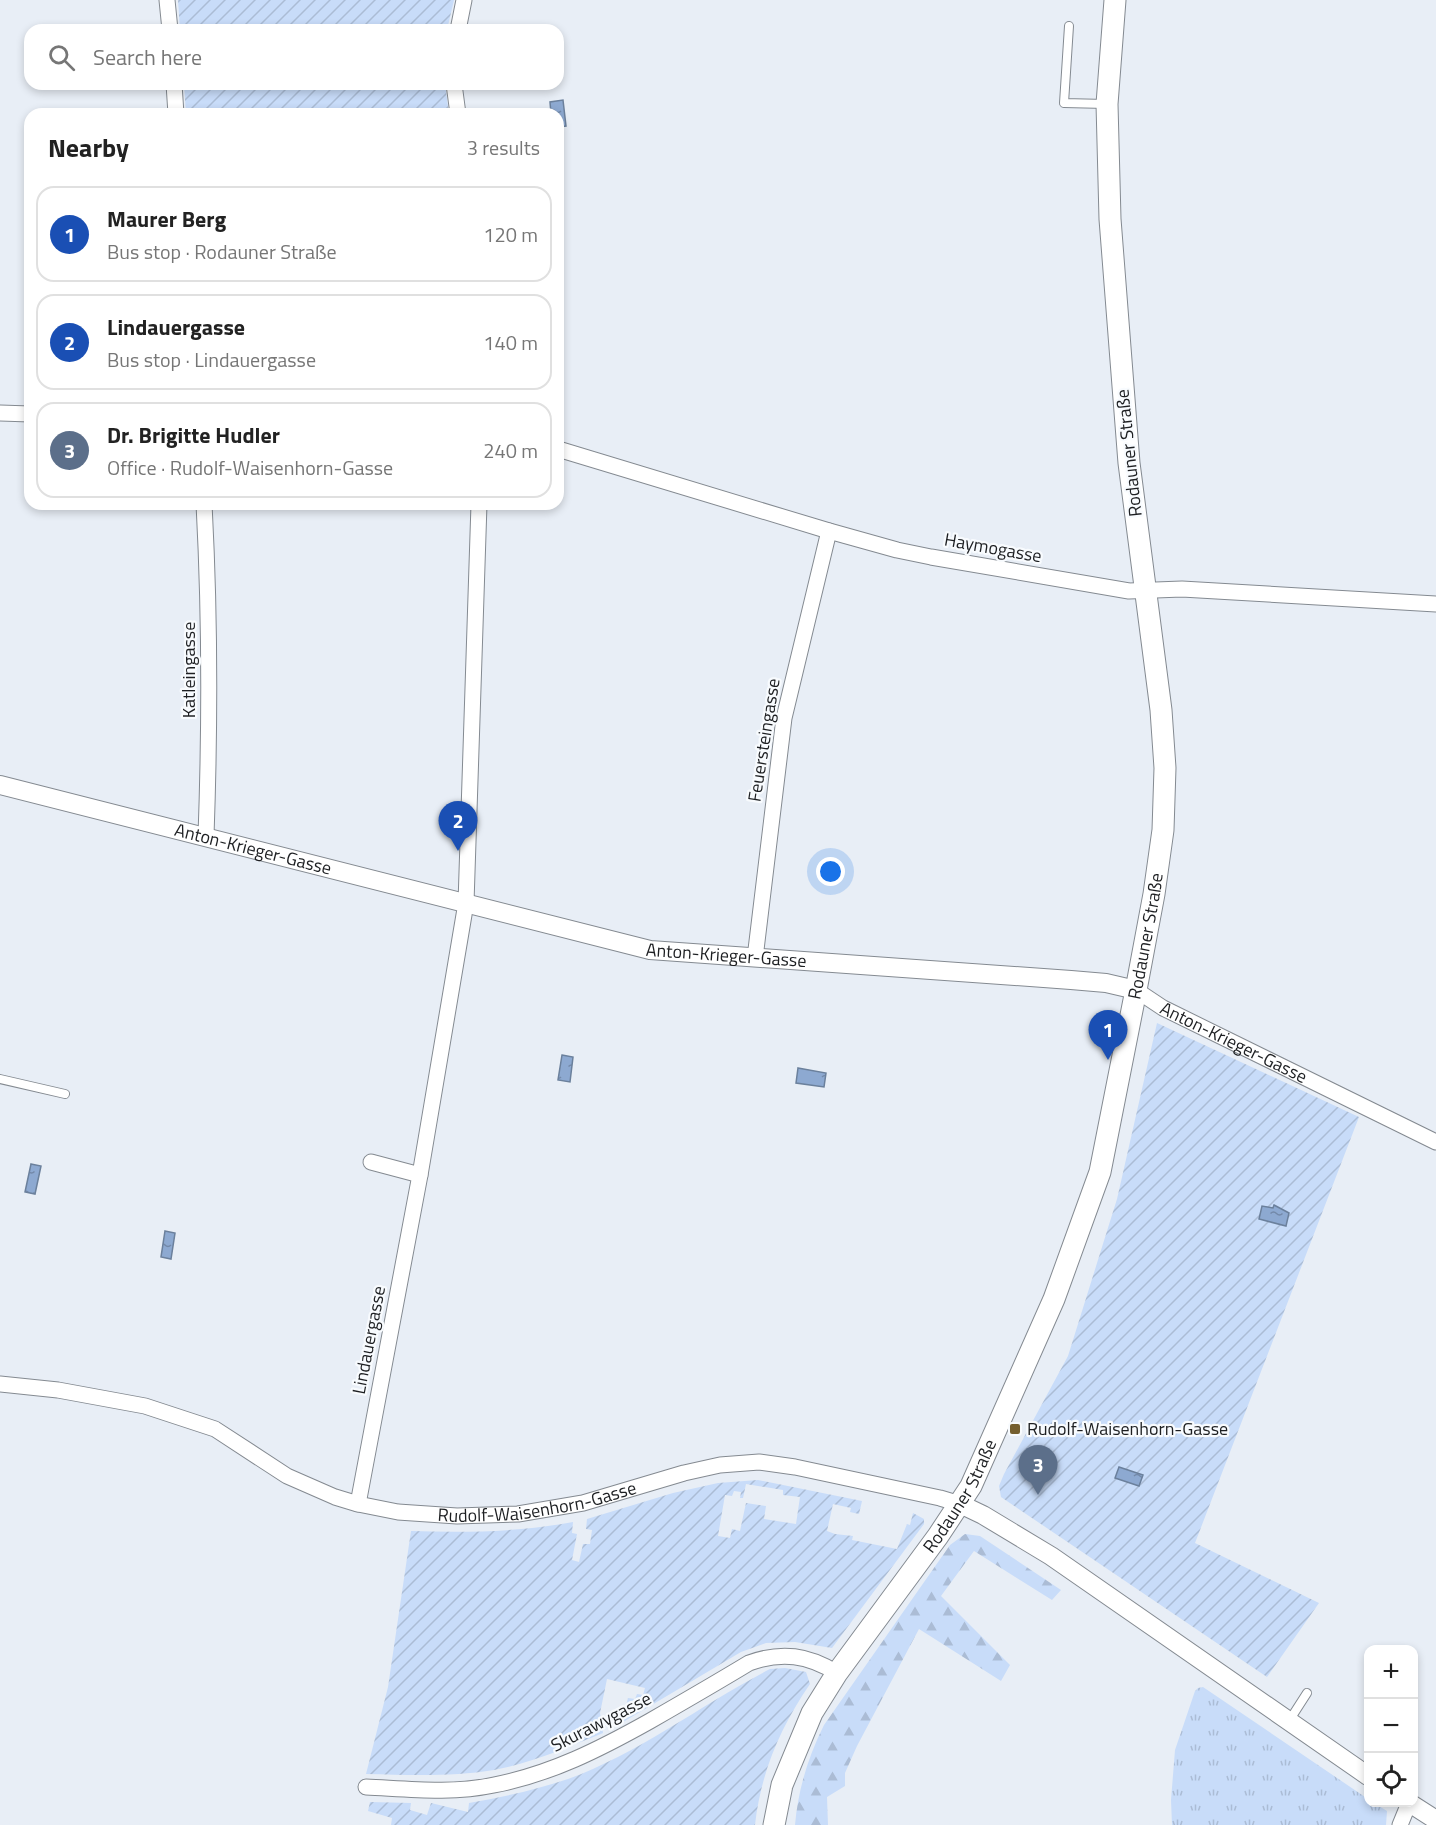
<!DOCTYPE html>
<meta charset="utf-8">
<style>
:root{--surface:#fff;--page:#f2f2f2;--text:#222;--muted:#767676;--line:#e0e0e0;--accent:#755f2f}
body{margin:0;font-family:"Titillium Web",sans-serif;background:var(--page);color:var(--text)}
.controls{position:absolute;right:18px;bottom:18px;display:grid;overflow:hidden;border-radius:12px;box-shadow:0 3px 9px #0003}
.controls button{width:54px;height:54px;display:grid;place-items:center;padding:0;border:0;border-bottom:2px solid var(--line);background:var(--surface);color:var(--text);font:30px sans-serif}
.you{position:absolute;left:831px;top:872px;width:21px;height:21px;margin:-15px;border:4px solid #fff;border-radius:50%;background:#1a73e8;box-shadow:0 0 0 9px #1a73e833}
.badge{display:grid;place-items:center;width:39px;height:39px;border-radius:50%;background:var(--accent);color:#fff;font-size:20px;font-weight:700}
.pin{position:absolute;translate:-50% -50px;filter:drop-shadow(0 2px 3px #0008)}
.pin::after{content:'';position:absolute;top:32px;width:21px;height:18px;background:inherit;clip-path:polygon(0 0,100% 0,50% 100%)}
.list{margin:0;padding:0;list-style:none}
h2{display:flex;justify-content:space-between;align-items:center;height:78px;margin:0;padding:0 24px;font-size:26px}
h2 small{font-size:20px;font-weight:400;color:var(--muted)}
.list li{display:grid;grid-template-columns:39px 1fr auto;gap:18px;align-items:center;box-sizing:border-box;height:96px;margin:0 12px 12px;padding:0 12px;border:2px solid var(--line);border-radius:18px}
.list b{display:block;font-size:22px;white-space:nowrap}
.list p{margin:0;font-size:20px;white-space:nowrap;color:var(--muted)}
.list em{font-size:20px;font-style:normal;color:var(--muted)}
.icon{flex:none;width:33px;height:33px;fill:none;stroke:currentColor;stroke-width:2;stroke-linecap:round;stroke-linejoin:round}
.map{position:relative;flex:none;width:1436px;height:1825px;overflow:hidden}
.search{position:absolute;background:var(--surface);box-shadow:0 3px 9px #0003;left:24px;top:24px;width:540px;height:66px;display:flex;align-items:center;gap:15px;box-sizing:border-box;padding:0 21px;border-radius:18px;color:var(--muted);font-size:22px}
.panel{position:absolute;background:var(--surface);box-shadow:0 3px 9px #0003;left:24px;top:108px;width:540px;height:402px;border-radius:18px}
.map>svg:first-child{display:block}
.grass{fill:url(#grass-tufts)}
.forest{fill:url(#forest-firs)}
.garden{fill:url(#garden-furrows);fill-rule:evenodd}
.water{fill:url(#water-ripples);stroke:#6b809c;stroke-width:1.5}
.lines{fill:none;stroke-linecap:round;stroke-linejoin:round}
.service-casing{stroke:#848a91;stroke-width:10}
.minor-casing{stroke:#848a91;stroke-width:17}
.tertiary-casing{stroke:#848a91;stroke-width:20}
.secondary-casing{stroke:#848a91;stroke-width:23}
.service{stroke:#fff;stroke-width:8}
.minor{stroke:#fff;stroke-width:15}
.tertiary{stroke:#fff;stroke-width:18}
.secondary{stroke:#fff;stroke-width:21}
.poi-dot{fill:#755f2f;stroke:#f8fbfe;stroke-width:2}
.labels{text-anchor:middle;stroke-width:4.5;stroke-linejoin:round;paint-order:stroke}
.street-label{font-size:18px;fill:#1d1f22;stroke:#f8fbfe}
.poi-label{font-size:18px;fill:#1d1f22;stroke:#f8fbfe;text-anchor:start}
</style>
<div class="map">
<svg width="1436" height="1825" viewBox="0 0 1436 1825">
<defs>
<pattern id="grass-tufts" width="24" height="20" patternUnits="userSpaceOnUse" patternTransform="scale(1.5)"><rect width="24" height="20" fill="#c8dcf9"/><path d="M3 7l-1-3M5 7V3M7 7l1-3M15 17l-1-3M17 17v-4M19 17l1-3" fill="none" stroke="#abbcd5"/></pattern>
<pattern id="forest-firs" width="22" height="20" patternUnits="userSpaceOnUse" patternTransform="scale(1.5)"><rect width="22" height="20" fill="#c8dcf9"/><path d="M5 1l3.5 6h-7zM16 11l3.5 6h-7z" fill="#abbcd5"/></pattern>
<pattern id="garden-furrows" width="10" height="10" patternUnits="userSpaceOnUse" patternTransform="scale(1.5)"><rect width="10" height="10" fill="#c8dcf9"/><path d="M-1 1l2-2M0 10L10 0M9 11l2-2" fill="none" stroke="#abbcd5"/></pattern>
<pattern id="water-ripples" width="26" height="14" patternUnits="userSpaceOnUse" patternTransform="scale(1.5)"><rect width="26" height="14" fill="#8da9d1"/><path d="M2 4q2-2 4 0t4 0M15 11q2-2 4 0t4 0" fill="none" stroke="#7389a9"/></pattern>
</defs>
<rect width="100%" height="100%" fill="#e8eef6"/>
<path class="grass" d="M1203,1687L1368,1799V1802L1374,1803L1387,1811L1386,1825H1172L1171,1800L1175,1750L1195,1691L1198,1688Z"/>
<path class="forest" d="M965,1534L980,1536L1061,1590L1052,1600L974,1551L941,1596L1010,1665L1001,1681L919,1629L857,1746L845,1773V1786L827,1797L828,1825H795C798,1790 808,1757 824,1725L950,1545Z"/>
<g class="garden">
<path d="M178,0H454L447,30H180Z"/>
<path d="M184,84H445L449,114H186Z"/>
<path d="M1157,1023L1359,1117L1195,1543L1319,1603L1267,1677L1001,1497L999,1486L1004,1474L1068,1356L1117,1199Z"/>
<path d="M758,1480L862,1501L859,1514L850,1512L851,1508L833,1504L827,1531L835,1534L853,1536L852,1540L897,1549L907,1524L910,1525L913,1513L924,1519V1524L832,1648L795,1642L766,1643L741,1652L618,1725V1708L625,1709L628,1698L635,1699L637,1694L643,1695L645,1688L607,1679L600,1713L603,1733C568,1747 532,1763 494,1770C453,1777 408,1775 366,1774L388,1687L411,1531C466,1533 518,1532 573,1522L572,1533L577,1534L572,1560L579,1562L583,1544H590L592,1530L586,1529L587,1519L673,1493L718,1483ZM746,1484L783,1490V1495L800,1497L796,1524L764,1519L766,1506L746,1503L740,1531L732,1529L730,1538L718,1536L725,1495L732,1496L734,1491L741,1492L740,1498H743Z"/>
<path d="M785,1668L806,1672L810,1684C780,1728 761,1772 755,1825H391L392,1818L368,1811L370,1802L411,1803L410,1810L427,1815L431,1803L468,1812L469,1803C503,1797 535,1790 568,1779C639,1753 702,1704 770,1669Z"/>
</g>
<g class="water">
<path d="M563,100L566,126L558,127V114H551L550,102Z"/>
<path d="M562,1055L573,1057L570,1082L558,1080Z"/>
<path d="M798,1068L826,1073L824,1087L796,1083Z"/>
<path d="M31,1164L41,1166L35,1194L25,1192Z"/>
<path d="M1274,1205L1289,1213L1286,1226L1259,1219L1262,1206L1273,1208Z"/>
<path d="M165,1231L175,1233L171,1259L161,1257Z"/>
<path d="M1119,1467L1143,1475L1139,1486L1115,1478Z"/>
</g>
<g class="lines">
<defs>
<g id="service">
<path d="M1069,26L1064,103L1106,104"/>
<path d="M0,1079L65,1094"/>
<path d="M1289,1721L1307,1693"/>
</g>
<g id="minor">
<path d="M167,0L170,30"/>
<path d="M458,30L464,0"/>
<path d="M174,84L176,114"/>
<path d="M454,84L458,114"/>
<path d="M0,413L30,414"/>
<path d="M558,449L829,531L897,550L931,557L1129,591L1182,589L1436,604"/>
<path d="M204,504C210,615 210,725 206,836"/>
<path d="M755,958L784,718L829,531"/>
<path id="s1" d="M1136,990L1163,1008L1436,1142"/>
<path d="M371,1162L420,1175"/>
<path id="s2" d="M0,1384L58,1390L145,1406L215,1429L287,1476L335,1497L358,1504L398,1512L457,1516L518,1514L583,1503L684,1473L720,1465L759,1462L795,1467L940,1498L960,1504"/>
<path d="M358,1504L420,1175L466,903L479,504"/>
<path d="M366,1787C409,1789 452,1794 494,1785C551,1774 600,1749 650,1721C683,1702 716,1683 749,1663C782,1651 808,1655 837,1673"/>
<path d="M1400,1825L1409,1803"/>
</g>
<g id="tertiary">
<path id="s3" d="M0,785L650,950L1071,980L1106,983L1136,990"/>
<path d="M960,1504L983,1515L1051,1556L1368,1776"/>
<path d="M1408,1802L1436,1820"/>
</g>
<g id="secondary">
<path id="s4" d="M774,1825L782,1785L812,1713L837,1673L938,1536L971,1486L1054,1299L1100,1172L1136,990L1154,894L1163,830L1165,768L1161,710L1129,463L1110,219L1107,104L1115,0"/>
</g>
</defs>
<use href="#service" class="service-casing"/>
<use href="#minor" class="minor-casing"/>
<use href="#tertiary" class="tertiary-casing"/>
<use href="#secondary" class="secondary-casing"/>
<use href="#service" class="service"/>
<use href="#minor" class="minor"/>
<use href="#tertiary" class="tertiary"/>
<use href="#secondary" class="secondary"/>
</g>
<rect class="poi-dot" x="1009" y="1423" width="12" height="12" rx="3"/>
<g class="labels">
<g class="street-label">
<text transform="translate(1129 453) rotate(-96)" y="6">Rodauner Straße</text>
<text transform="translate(993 548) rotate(10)" y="6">Haymogasse</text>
<text transform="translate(189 670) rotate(-90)" y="6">Katleingasse</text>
<text transform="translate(764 740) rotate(-81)" y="6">Feuersteingasse</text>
<text dy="6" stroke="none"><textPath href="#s3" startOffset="261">Anton-Krieger-Gasse</textPath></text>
<text dy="6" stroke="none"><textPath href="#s4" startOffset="976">Rodauner Straße</textPath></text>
<text dy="6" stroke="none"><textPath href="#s3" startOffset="747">Anton-Krieger-Gasse</textPath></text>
<text dy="6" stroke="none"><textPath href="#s1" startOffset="111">Anton-Krieger-Gasse</textPath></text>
<text transform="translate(369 1340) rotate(-79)" y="6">Lindauergasse</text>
<text dy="6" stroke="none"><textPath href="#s4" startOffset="382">Rodauner Straße</textPath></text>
<text dy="6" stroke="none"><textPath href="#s2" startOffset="564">Rudolf-Waisenhorn-Gasse</textPath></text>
<text transform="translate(601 1722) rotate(-27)" y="6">Skurawygasse</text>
</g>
<g class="poi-label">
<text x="1027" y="1435">Rudolf-Waisenhorn-Gasse</text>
</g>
</g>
</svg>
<div class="controls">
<button>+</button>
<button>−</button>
<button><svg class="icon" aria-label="locate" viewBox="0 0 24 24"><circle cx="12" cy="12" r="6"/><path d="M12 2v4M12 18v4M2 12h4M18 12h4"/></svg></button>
</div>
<div class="you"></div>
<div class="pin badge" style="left:1108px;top:1060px;background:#1a4fb4">1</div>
<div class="pin badge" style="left:458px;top:851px;background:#1a4fb4">2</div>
<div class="pin badge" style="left:1038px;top:1495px;background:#5c6f8a">3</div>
<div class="search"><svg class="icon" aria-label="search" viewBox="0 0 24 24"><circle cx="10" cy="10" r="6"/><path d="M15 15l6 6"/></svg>Search here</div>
<section class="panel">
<h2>Nearby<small>3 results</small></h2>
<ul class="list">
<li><span class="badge" style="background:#1a4fb4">1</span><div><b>Maurer Berg</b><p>Bus stop · Rodauner Straße</p></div><em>120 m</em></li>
<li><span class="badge" style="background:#1a4fb4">2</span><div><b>Lindauergasse</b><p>Bus stop · Lindauergasse</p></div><em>140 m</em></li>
<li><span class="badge" style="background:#5c6f8a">3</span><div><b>Dr. Brigitte Hudler</b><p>Office · Rudolf-Waisenhorn-Gasse</p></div><em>240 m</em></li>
</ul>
</section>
</div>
